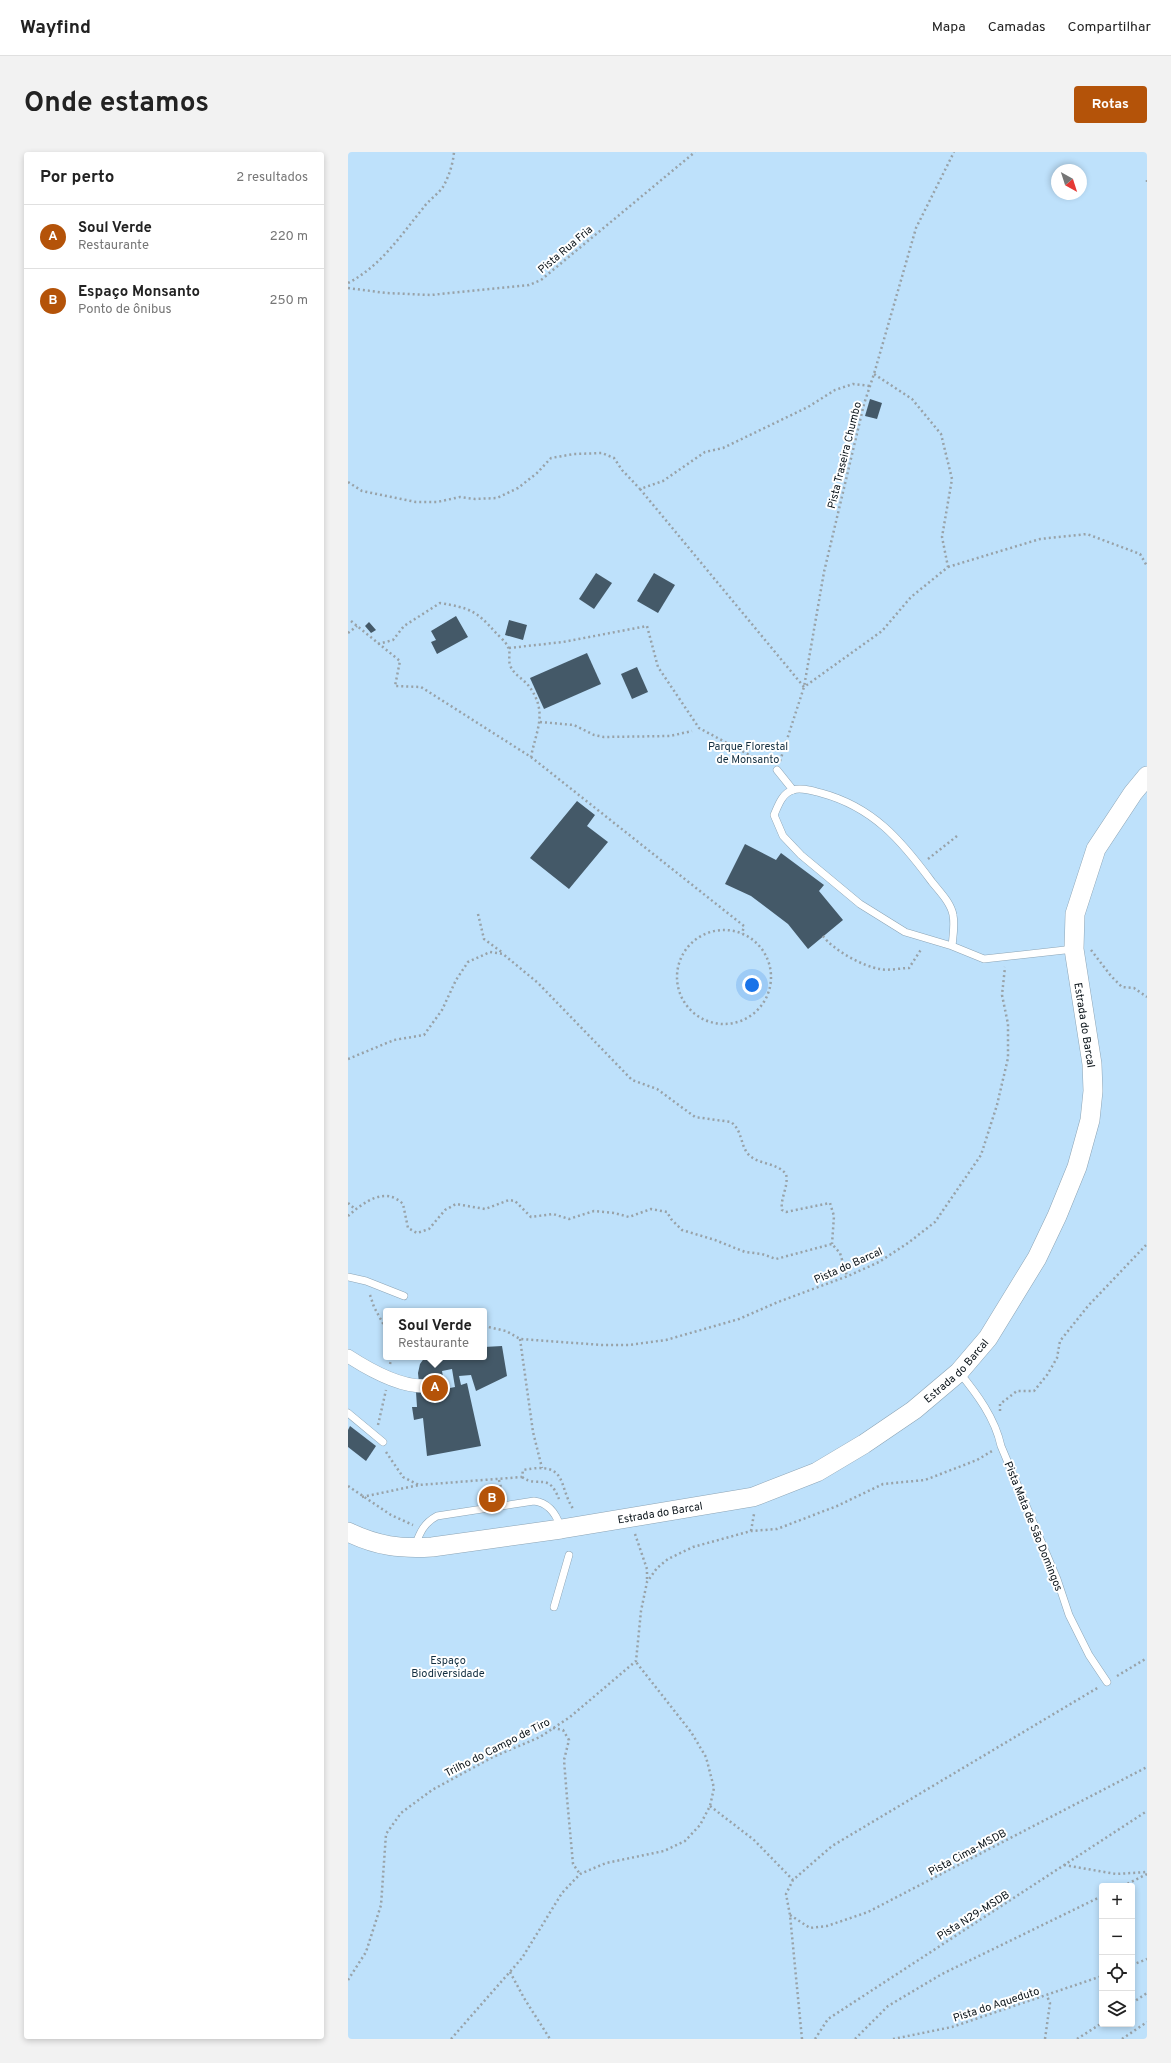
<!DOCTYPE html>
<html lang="pt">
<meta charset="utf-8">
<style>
:root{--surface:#fff;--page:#f2f2f2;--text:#222;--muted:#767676;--line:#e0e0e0;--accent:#b45309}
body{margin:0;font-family:Overpass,sans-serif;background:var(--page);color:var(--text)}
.controls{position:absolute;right:12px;bottom:12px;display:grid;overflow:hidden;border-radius:4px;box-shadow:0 2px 6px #0003}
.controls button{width:36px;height:36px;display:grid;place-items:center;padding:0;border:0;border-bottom:1px solid var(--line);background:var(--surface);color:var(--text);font:20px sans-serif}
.compass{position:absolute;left:703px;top:12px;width:36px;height:36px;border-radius:50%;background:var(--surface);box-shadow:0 2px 6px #0003;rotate:141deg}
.you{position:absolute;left:404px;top:833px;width:14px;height:14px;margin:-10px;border:3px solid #fff;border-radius:50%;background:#1a73e8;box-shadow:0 0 0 6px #1a73e833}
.badge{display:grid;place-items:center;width:26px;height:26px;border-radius:50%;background:var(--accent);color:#fff;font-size:13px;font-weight:700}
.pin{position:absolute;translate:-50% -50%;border:2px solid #fff;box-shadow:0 1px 4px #0006}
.popup{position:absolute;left:35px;top:1156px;width:104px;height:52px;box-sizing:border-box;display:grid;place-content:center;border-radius:4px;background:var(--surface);filter:drop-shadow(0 1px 3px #0005);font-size:13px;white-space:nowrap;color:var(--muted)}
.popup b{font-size:15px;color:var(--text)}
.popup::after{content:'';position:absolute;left:50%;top:100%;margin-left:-8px;border:8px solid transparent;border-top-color:var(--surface)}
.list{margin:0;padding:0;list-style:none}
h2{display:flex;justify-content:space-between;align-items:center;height:52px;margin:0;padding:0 16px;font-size:17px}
h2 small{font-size:13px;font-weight:400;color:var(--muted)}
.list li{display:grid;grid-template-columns:26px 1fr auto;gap:12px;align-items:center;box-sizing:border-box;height:64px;padding:0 16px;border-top:1px solid var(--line)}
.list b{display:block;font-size:15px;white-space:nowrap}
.list p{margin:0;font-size:13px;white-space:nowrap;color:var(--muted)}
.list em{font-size:13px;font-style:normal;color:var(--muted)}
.icon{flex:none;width:22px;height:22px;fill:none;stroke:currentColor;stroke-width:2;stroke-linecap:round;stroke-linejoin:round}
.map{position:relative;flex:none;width:799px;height:1887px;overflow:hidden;border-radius:4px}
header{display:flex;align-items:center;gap:24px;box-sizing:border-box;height:56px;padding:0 20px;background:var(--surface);border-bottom:1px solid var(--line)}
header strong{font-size:19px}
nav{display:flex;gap:22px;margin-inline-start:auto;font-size:14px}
.intro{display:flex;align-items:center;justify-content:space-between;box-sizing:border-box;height:96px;padding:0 24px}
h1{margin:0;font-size:28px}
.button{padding:10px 18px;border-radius:4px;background:var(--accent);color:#fff;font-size:14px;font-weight:700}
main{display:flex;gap:24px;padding:0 24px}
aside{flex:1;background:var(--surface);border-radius:4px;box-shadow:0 2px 6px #0003}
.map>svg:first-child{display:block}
.green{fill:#bee1fb;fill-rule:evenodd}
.building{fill:#445968;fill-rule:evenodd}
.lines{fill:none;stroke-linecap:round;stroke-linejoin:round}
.lane-casing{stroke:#8ca4b5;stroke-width:8}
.street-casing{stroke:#8ca4b5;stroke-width:14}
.secondary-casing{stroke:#8ca4b5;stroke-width:20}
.path{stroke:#98a2a8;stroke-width:2.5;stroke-dasharray:2 3;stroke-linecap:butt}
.lane{stroke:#fff;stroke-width:7}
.street{stroke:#fff;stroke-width:13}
.secondary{stroke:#fff;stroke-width:19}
.labels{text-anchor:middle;stroke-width:4;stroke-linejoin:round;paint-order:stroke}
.street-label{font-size:11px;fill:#0b141a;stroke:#fff}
.park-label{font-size:11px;fill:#132f41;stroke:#fff}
</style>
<header>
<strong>Wayfind</strong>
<nav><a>Mapa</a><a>Camadas</a><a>Compartilhar</a></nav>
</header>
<div class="intro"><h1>Onde estamos</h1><a class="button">Rotas</a></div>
<main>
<aside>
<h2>Por perto<small>2 resultados</small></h2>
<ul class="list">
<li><span class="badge">A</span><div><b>Soul Verde</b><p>Restaurante</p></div><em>220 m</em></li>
<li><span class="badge">B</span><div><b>Espaço Monsanto</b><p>Ponto de ônibus</p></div><em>250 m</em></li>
</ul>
</aside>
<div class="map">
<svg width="799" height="1887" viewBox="0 0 799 1887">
<rect width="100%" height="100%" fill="#ebf5fc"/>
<path class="green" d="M0,0H799V1887H0ZM709,18H733V42H709ZM38,1159H136V1205H38ZM754,1734H784V1872H754Z"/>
<g class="building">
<path d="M522,247L534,251L529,267L517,264Z"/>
<path d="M248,421L264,431L246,457L231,447Z"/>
<path d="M306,421L327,433L310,461L289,449Z"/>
<path d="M108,464L120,485L89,502L83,490L88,488L83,479Z"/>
<path d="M161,468L179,473L175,488L157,483Z"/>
<path d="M21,470L28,478L23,481L17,474Z"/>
<path d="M239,501L253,532L196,557L182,526Z"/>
<path d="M289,515L300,540L284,547L273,522Z"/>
<path d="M229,649L247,663L239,674L260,690L221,737L182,706Z"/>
<path d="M397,692L428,708L433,701L476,733L471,739L495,768L460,797L440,772L403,744L377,732Z"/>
<path d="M154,1194L159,1224L128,1239L123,1223L111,1224L113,1233L119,1231L133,1294L79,1304L75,1266L66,1268L64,1255H69L68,1240L78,1239L71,1231L70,1221L72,1212L77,1205H136V1195ZM104,1217L107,1235L97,1237L94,1219Z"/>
<path d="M2,1274L28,1294L18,1309L0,1295V1278Z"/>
</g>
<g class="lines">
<defs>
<g id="lane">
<path d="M429,618L445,638"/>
<path d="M604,794L557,780L512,752L453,703L435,684L426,663C430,654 434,641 445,638C453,635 465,639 473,641C525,655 553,688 584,730C592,740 603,751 605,763C607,773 605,784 604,794L636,807L726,797"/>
<path d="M0,1125L18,1129L56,1144"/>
<path d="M611,1220C629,1242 647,1266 653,1294L709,1427L721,1463L741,1503L759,1530"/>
<path d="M0,1261L35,1290"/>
<path d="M67,1394C72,1380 76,1371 89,1364L186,1349C202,1351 209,1363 213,1377"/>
<path d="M206,1455L221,1403"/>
</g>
<path id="street" d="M0,1204C20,1217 52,1235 77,1234"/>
<g id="secondary">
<path id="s1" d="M0,1380C29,1394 52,1397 84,1395L213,1377L405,1345L469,1320L516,1292L566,1258L611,1220L640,1186L689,1106L709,1064L729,1015L742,968L745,939L744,912L726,797L727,762L748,697L785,641L799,624"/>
</g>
</defs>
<use href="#lane" class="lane-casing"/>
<use href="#street" class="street-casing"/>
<use href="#secondary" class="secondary-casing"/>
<g class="path">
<path d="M799,28V31"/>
<path d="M0,131C33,114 53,83 76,55C81,48 90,42 95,35C101,24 105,12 106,0"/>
<path d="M0,136L38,141L83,143L181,133L193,128L347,0"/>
<path d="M0,330L14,339L68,350H89L112,345L127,347L149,346L170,336L189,321L203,306L226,302L254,301L266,306L274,318L292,337L315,329L357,300L375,296L460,255L487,238L505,232L522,234"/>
<path d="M292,337L456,535L534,479L563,445L600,415L594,385L604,327L593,282L564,247L526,222"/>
<path d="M600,415L692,387L739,382L792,402L799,414"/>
<path d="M3,469L52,509L47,534L73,535L183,605L396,774L394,782"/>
<path d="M0,481L9,474"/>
<path d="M30,492L45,488L56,474L92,451C121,456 128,458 148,481C152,485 158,490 160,495C163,499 160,507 162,513C165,522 174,526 180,533C201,560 188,578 183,605"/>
<path d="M161,496L215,490L299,474L310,515L351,576L420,613"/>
<path d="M192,570L226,573L246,583L256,585L322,584L344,579"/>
<path d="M432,609L456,535L476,420L516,252L526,222L568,76L606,0"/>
<path d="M580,707L609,684"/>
<path d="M130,762L136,787L155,801"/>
<circle cx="376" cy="825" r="47"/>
<path d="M475,784C485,798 516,815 532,817C541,819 552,816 561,816L574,796"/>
<path d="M743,798L763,824L774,835L786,836L799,845"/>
<path d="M0,907L46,888L76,883L94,858L108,828L120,810L142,800L155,802L190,831L284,928L309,937L347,965L383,970C395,979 392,994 401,1003C411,1013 428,1010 438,1022C441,1034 432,1046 434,1058L438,1060L482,1051L486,1064L484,1092"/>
<path d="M0,1051L7,1057"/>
<path d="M0,1064C16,1050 37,1034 55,1052L60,1076L69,1081L81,1077L97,1058L108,1052L137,1057L161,1048L167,1049L183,1065L205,1062L221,1067L246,1059L266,1061L281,1065L303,1057L319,1060L323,1067L334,1078L367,1088L397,1100L414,1102L428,1107L484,1092L492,1101L499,1124"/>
<path d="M22,1143L26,1155L38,1177"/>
<path d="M136,1174L158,1179L172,1187L254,1193H281L318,1188L391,1167L430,1150L500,1124L531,1110L560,1091L587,1070L633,1003L649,953L660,906V872L654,843L657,815"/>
<path d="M172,1187L185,1280L194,1316"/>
<path d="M42,1212L44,1205"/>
<path d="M652,1259V1252L669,1239H686L699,1223L709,1206L712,1189L740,1154L799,1092"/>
<path d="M30,1273L38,1238"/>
<path d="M38,1300L55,1325L71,1333"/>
<path d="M174,1325C191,1337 200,1319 211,1347"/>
<path d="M151,1328L155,1343"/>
<path d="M0,1334L43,1363L65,1373"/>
<path d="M14,1345L71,1333L174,1325L175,1318C222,1309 209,1334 226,1358"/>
<path d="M403,1379L406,1362"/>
<path d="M287,1382L299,1417V1429"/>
<path d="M769,1524L799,1506"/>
<path d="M205,1576L215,1578L221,1588L216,1608L219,1646L225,1712L232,1722"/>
<path d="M362,1654L406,1688L445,1728"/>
<path d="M716,1713L768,1722L799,1720"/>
<path d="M775,1734L799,1722"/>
<path d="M442,1763L462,1776L479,1774L520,1760L799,1615"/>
<path d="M784,1813L799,1807"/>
<path d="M162,1820L176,1846L202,1887"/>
<path d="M0,1828L18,1800L33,1753L38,1682L53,1661L84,1638L145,1605L192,1585L222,1565L288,1509L293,1459L299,1430L309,1416L320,1407L345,1395L403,1379L429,1377L489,1354L535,1332L577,1328L629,1308L644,1299"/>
<path d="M784,1851L799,1841"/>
<path d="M103,1887L174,1806L214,1741L232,1722L258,1711L316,1699L337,1689L352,1673L362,1654L366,1636L358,1605L343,1580L288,1510"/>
<path d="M454,1887L442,1763L438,1742L445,1728L484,1694L751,1535"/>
<path d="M467,1887L480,1867L799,1659"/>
<path d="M507,1887L540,1854L594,1822L754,1744"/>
<path d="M545,1887L604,1875L754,1824"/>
<path d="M697,1887L702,1851L699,1844"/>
<path d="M729,1887L754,1871"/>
<path d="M774,1887L799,1870"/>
</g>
<use href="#lane" class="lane"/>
<use href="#street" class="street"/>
<use href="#secondary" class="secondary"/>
</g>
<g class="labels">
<g class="street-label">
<text transform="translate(217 97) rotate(-40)" y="4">Pista Rua Fria</text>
<text transform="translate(496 303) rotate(-76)" y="4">Pista Traseira Chumbo</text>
<text transform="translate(737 873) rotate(81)" y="4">Estrada do Barcal</text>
<text transform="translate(500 1113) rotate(-24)" y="4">Pista do Barcal</text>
<text dy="4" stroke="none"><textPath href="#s1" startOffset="653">Estrada do Barcal</textPath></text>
<text dy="4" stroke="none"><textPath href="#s1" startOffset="317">Estrada do Barcal</textPath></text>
<text transform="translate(686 1374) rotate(68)" y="4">Pista Mata de São Domingos</text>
<text transform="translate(149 1595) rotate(-27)" y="4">Trilho do Campo de Tiro</text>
<text transform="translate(619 1700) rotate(-28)" y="4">Pista Cima-MSDB</text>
<text transform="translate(625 1763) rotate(-32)" y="4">Pista N29-MSDB</text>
<text transform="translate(648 1852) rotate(-18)" y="4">Pista do Aqueduto</text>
</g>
<g class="park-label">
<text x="400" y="598">Parque Florestal<tspan x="400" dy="13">de Monsanto</tspan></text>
<text x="100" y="1512">Espaço<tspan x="100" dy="13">Biodiversidade</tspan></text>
</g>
</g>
</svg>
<div class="controls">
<button>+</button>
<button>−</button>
<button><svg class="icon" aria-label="locate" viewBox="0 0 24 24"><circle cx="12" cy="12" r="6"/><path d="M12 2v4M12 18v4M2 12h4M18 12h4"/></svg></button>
<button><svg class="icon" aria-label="layers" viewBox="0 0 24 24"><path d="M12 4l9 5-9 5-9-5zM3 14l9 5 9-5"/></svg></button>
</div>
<svg class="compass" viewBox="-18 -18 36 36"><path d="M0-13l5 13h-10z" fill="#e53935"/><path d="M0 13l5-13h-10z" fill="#767676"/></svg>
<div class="you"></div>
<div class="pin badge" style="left:87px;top:1236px">A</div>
<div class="popup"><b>Soul Verde</b>Restaurante</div>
<div class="pin badge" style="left:144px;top:1347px">B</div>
</div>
</main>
